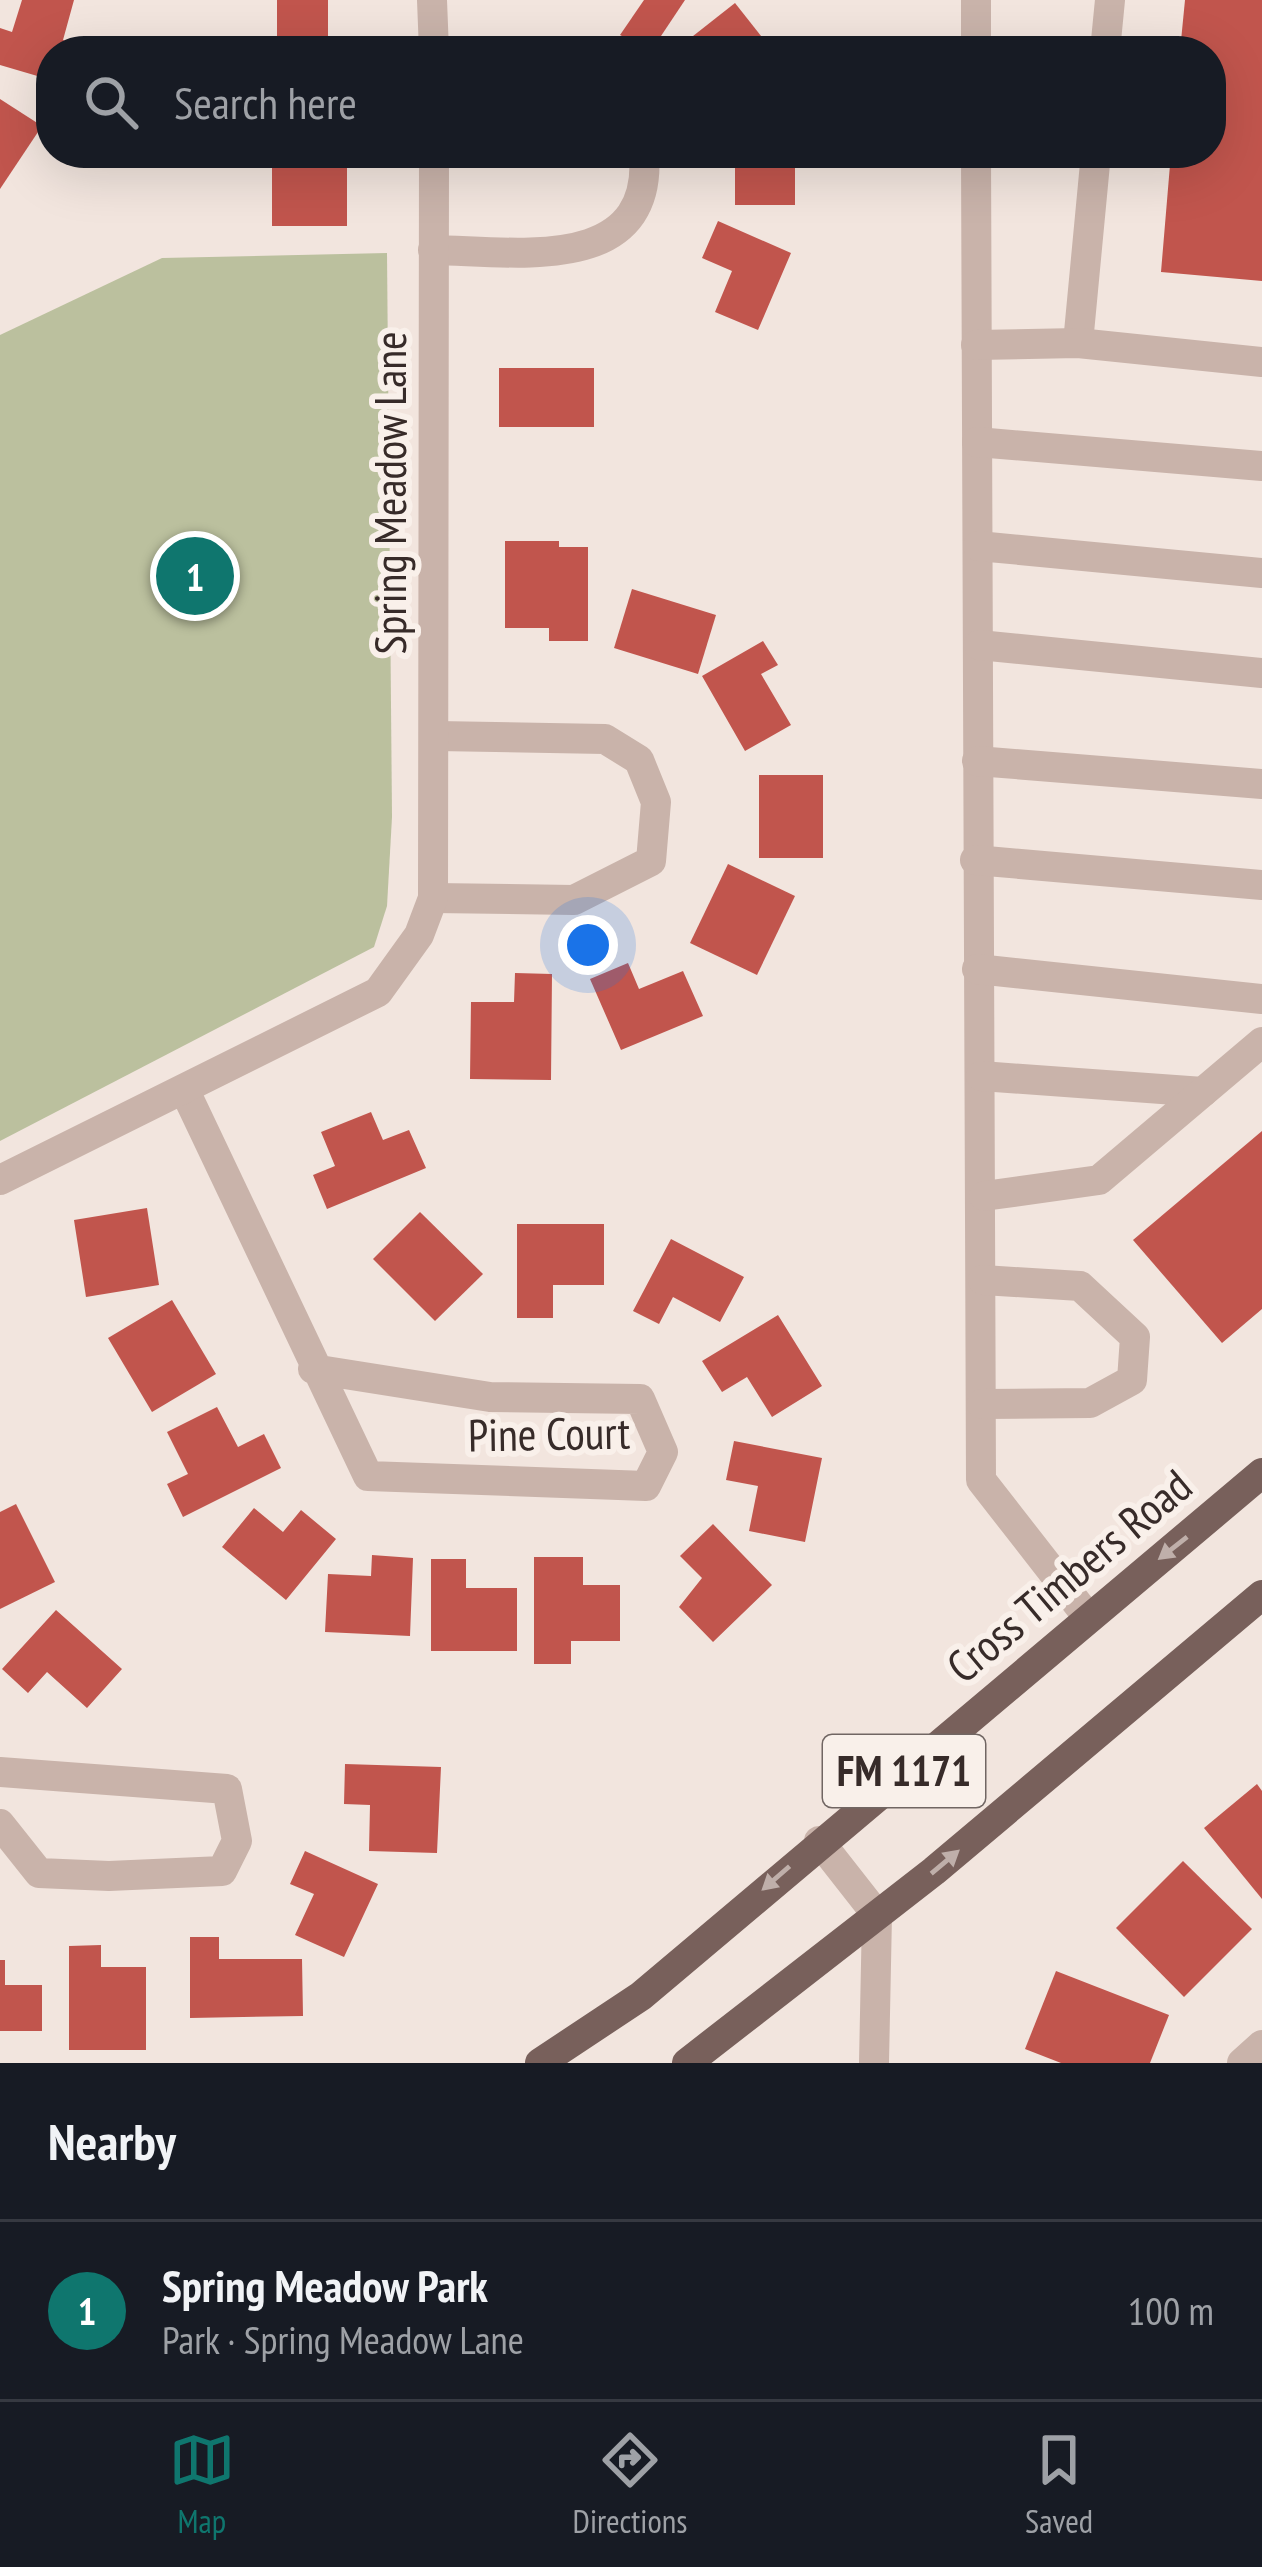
<!DOCTYPE html>
<meta charset="utf-8">
<style>
:root{--surface:#171b24;--page:#242831;--text:#f1f3f6;--muted:#9ea1a6;--line:#363941;--accent:#0f766e}
body{margin:0;font-family:"PT Sans Narrow",sans-serif;background:var(--page);color:var(--text)}
.you{position:absolute;left:588px;top:945px;width:42px;height:42px;margin:-30px;border:9px solid #fff;border-radius:50%;background:#1a73e8;box-shadow:0 0 0 18px #1a73e833}
.badge{display:grid;place-items:center;width:78px;height:78px;border-radius:50%;background:var(--accent);color:#fff;font-size:39px;font-weight:700}
.pin{position:absolute;translate:-50% -50%;border:6px solid #fff;box-shadow:0 3px 12px #0006}
.list{margin:0;padding:0;list-style:none}
h2{display:flex;justify-content:space-between;align-items:center;height:156px;margin:0;padding:0 48px;font-size:51px}
h2 small{font-size:39px;font-weight:400;color:var(--muted)}
.list li{display:grid;grid-template-columns:78px 1fr auto;gap:36px;align-items:center;box-sizing:border-box;height:180px;padding:0 48px;border-top:3px solid var(--line)}
.list b{display:block;font-size:45px;white-space:nowrap}
.list p{margin:0;font-size:39px;white-space:nowrap;color:var(--muted)}
.list em{font-size:39px;font-style:normal;color:var(--muted)}
.icon{flex:none;width:66px;height:66px;fill:none;stroke:currentColor;stroke-width:2;stroke-linecap:round;stroke-linejoin:round}
.map{position:relative;flex:none;width:1262px;height:2063px;overflow:hidden}
.search{position:absolute;background:var(--surface);box-shadow:0 12px 48px #0002;left:36px;right:36px;top:36px;height:132px;display:flex;align-items:center;gap:30px;box-sizing:border-box;padding:0 42px;border-radius:48px;color:var(--muted);font-size:45px}
.sheet{height:336px;background:var(--surface)}
nav{display:flex;justify-content:space-around;align-items:center;box-sizing:border-box;height:168px;border-top:3px solid var(--line);background:var(--surface);font-size:33px;color:var(--muted)}
nav a{display:grid;justify-items:center;gap:6px}
nav .on{color:var(--accent)}
.map>svg:first-child{display:block}
.green{fill:#bbc09e}
.building{fill:#c1554d}
.lines{fill:none;stroke-linecap:round;stroke-linejoin:round}
.minor{stroke:#c9b3aa;stroke-width:30}
.major{stroke:#78605b;stroke-width:30}
.oneway{fill:#bfafaa}
.labels{text-anchor:middle;stroke-width:12;stroke-linejoin:round;paint-order:stroke}
.shield{fill:#f9f0ea;stroke:#716663;stroke-width:3}
.shield-label{font-size:42px;font-weight:bold;fill:#372b29}
.street-label{font-size:45px;fill:#372b29;stroke:#f9f0ea}
</style>
<div class="map">
<svg width="1262" height="2063" viewBox="0 0 1262 2063">
<rect width="100%" height="100%" fill="#f2e5de"/>
<path class="green" d="M387,253L392,817L387,906L374,947L0,1141V335L162,258Z"/>
<g class="building">
<path d="M22,0H74L63,40L95,51H51V80L0,65V28L12,32Z"/>
<path d="M277,0H328V44H351V51H277Z"/>
<path d="M644,0H685L651,51L620,35Z"/>
<path d="M1185,0H1262V281L1161,272L1171,153H1211V51H1180Z"/>
<path d="M735,3L773,51H674Z"/>
<path d="M0,99L42,126L0,189Z"/>
<rect x="272" y="153" width="75" height="73"/>
<path d="M713,153H795V205H735V166H713Z"/>
<path d="M718,221L791,253L758,330L715,312L732,271L702,258Z"/>
<rect x="499" y="368" width="95" height="59"/>
<path d="M505,541H559V547H588V641H549V628H505Z"/>
<path d="M632,589L716,615L698,674L614,648Z"/>
<path d="M763,641L778,665L761,674L791,725L745,751L702,676Z"/>
<rect x="759" y="775" width="64" height="83"/>
<path d="M728,864L795,896L757,975L690,943Z"/>
<path d="M628,963L639,989L683,971L703,1016L621,1050L590,979Z"/>
<path d="M515,973L552,974L551,1080L470,1079L471,1002H514Z"/>
<path d="M371,1112L383,1140L409,1130L426,1168L327,1209L313,1175L335,1166L321,1132Z"/>
<path d="M1262,1131V1309L1222,1343L1133,1240Z"/>
<path d="M147,1208L159,1285L86,1297L74,1220Z"/>
<path d="M420,1212L483,1274L435,1321L373,1259Z"/>
<path d="M517,1224H604V1285H553V1318H517Z"/>
<path d="M671,1239L744,1277L720,1322L673,1297L659,1324L633,1311Z"/>
<path d="M172,1300L216,1374L152,1412L108,1338Z"/>
<path d="M778,1315L822,1386L772,1417L747,1377L722,1392L702,1361Z"/>
<path d="M217,1407L238,1447L264,1434L281,1468L183,1517L167,1484L188,1474L167,1432Z"/>
<path d="M734,1441L822,1458L805,1542L749,1531L758,1486L726,1480Z"/>
<path d="M16,1504L55,1582L0,1609V1512Z"/>
<path d="M254,1508L283,1532L301,1510L336,1539L286,1600L222,1547Z"/>
<path d="M713,1524L772,1585L713,1642L679,1607L702,1578L680,1556Z"/>
<path d="M372,1555L413,1558L410,1636L325,1632L328,1574L371,1576Z"/>
<path d="M534,1557H583V1585H620V1641H571V1664H534Z"/>
<path d="M431,1559H466V1588H517V1651H431Z"/>
<path d="M56,1610L122,1669L87,1708L47,1672L28,1693L2,1669Z"/>
<path d="M345,1764L441,1767L437,1853L369,1851L370,1805L344,1804Z"/>
<path d="M1257,1784L1262,1791V1899L1204,1828Z"/>
<path d="M305,1851L378,1884L344,1957L295,1935L314,1894L290,1884Z"/>
<path d="M1183,1861L1252,1929L1184,1997L1116,1928Z"/>
<path d="M190,1937H219V1959H302L303,2016L190,2018Z"/>
<path d="M101,1945V1967H146V2050H69V1946Z"/>
<path d="M0,1960H5V1985H42V2031H0Z"/>
<path d="M1056,1971L1169,2015L1150,2063H1061L1025,2049Z"/>
</g>
<g class="lines">
<g class="minor">
<path d="M432,0L434,51"/>
<path d="M976,51V0"/>
<path d="M1105,51L1110,0"/>
<path d="M976,153L981,1480L1087,1616"/>
<path d="M433,250C514,251 654,276 644,153"/>
<path d="M1078,343L1096,153"/>
<path d="M976,345L1078,343L1262,362"/>
<path d="M977,442L1262,466"/>
<path d="M978,546L1262,573"/>
<path d="M979,645L1262,673"/>
<path d="M977,761L1262,784"/>
<path d="M975,860L1262,885"/>
<path d="M433,898L574,900L651,861L656,802L639,760L605,739L437,736"/>
<path d="M977,969L1262,999"/>
<path d="M981,1076L1203,1092"/>
<path d="M185,1091L368,1476L646,1486L663,1452L640,1399L490,1397L313,1369"/>
<path d="M0,1180L378,992L419,935L433,898L434,153"/>
<path d="M984,1196L1099,1180L1262,1042"/>
<path d="M982,1404L1090,1403L1132,1380L1135,1337L1080,1286L983,1280"/>
<path d="M0,1772L227,1789L237,1841L222,1871L109,1876L39,1873L0,1824"/>
<path d="M819,1841L877,1915L874,2063"/>
<path d="M1242,2063L1262,2045"/>
</g>
<g class="major">
<path d="M540,2063L641,1996L1262,1473"/>
<path d="M687,2063L934,1871L1262,1595"/>
</g>
</g>
<defs><path id="oneway-solid" d="M-6-.8H1V-3.2L6.5 0L1 3.2V.8H-6Z" transform="scale(3)"/></defs>
<g class="oneway">
<use href="#oneway-solid" transform="translate(1173 1548) rotate(142)"/>
<use href="#oneway-solid" transform="translate(945 1862) rotate(-40)"/>
<use href="#oneway-solid" transform="translate(776 1878) rotate(139)"/>
</g>
<g class="labels">
<rect class="shield" x="823" y="1735" width="162" height="72" rx="9"/>
<g class="shield-label">
<text x="904" y="1786">FM 1171</text>
</g>
<g class="street-label">
<text transform="translate(390 493) rotate(-90)" y="16">Spring Meadow Lane</text>
<text transform="translate(549 1434) rotate(-1)" y="16">Pine Court</text>
<text transform="translate(1069 1576) rotate(-40)" y="16">Cross Timbers Road</text>
</g>
</g>
</svg>
<div class="you"></div>
<div class="pin badge" style="left:195px;top:576px">1</div>
<div class="search"><svg class="icon" aria-label="search" viewBox="0 0 24 24"><circle cx="10" cy="10" r="6"/><path d="M15 15l6 6"/></svg>Search here</div>
</div>
<section class="sheet">
<h2>Nearby<small></small></h2>
<ul class="list">
<li><span class="badge">1</span><div><b>Spring Meadow Park</b><p>Park · Spring Meadow Lane</p></div><em>100 m</em></li>
</ul>
</section>
<nav>
<a class="on"><svg class="icon" aria-label="map" viewBox="0 0 24 24"><path d="M3 6l6-2 6 2 6-2v14l-6 2-6-2-6 2zM9 4v14M15 6v14"/></svg>Map</a>
<a><svg class="icon" aria-label="directions" viewBox="0 0 24 24"><path d="M12 3l9 9-9 9-9-9zM9 14v-3h6M13 9l2 2-2 2"/></svg>Directions</a>
<a><svg class="icon" aria-label="saved" viewBox="0 0 24 24"><path d="M7 4h10v16l-5-4-5 4z"/></svg>Saved</a>
</nav>
